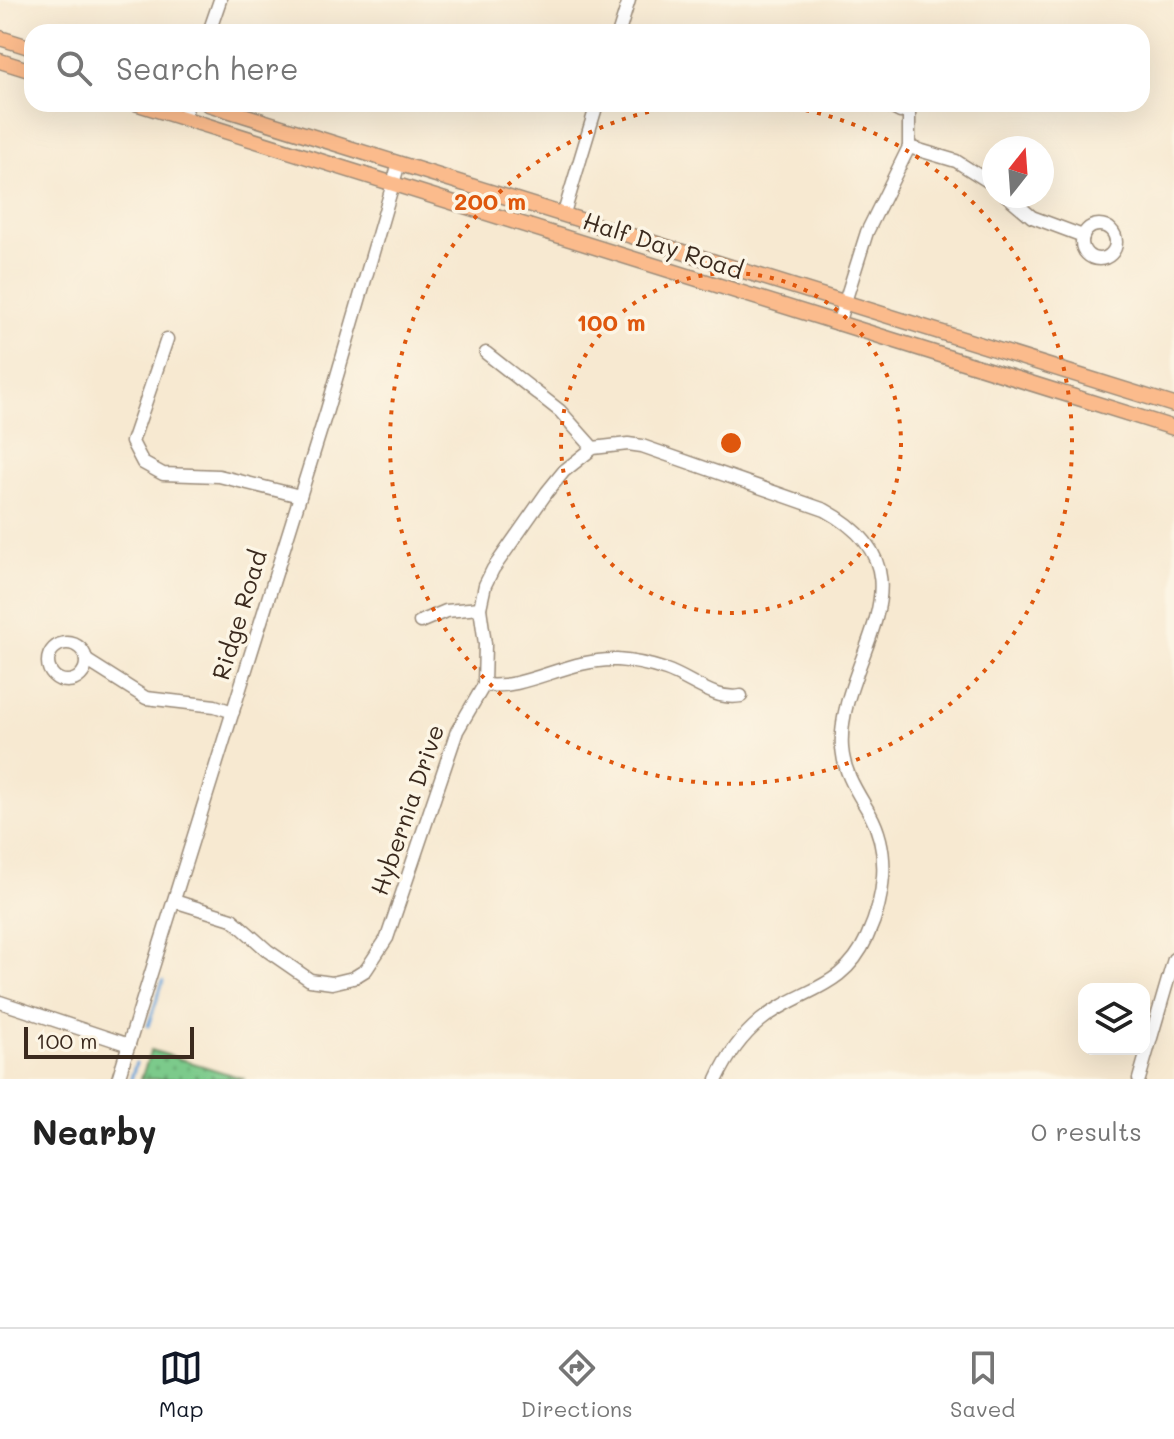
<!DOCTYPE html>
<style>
:root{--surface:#fff;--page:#f6f6f6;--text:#222;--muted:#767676;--line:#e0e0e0;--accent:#111827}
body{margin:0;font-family:Mali,sans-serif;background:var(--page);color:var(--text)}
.controls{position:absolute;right:24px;bottom:24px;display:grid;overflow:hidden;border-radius:16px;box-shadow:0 8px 32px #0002}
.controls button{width:72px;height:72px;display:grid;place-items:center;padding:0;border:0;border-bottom:2px solid var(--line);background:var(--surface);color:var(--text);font:40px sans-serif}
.compass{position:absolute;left:982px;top:136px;width:72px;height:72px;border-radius:50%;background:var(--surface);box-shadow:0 8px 32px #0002;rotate:17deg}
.scale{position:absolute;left:24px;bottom:20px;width:170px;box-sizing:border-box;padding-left:8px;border:4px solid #3b2a1e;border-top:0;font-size:22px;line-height:28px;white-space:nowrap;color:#3b2a1e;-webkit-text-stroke:6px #fcf5e5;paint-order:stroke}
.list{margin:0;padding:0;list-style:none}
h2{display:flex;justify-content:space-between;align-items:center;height:104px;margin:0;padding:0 32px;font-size:34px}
h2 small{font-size:26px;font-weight:400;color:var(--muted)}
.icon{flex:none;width:44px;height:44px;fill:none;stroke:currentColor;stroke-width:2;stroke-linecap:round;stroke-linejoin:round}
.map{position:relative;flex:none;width:1174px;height:1079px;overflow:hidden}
.search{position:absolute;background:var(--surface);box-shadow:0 8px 32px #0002;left:24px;right:24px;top:24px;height:88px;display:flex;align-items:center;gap:20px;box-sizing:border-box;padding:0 28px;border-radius:24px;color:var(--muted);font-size:30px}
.sheet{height:248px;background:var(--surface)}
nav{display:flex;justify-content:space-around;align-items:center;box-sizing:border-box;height:112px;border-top:2px solid var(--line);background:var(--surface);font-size:22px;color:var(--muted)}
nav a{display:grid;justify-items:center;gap:4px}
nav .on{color:var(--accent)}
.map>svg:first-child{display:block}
.grass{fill:url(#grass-dots);stroke:#5b7a54;stroke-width:2}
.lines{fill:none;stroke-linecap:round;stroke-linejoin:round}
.stream{stroke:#6aa4da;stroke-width:3}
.minor-casing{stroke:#998a78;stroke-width:15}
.major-casing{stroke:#998a78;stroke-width:17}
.minor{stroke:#fff;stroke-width:12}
.major{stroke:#fbbb8c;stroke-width:14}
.ring{fill:none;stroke:#df570d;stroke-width:4;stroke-dasharray:4 8}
.labels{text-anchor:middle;stroke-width:7;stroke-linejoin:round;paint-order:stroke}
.street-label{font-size:24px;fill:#3b2a1e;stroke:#fcf5e5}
.centre{fill:#df570d;stroke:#fcf5e5;stroke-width:4}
.ring-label{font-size:24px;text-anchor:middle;font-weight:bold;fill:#df570d;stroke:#fcf5e5;stroke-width:7;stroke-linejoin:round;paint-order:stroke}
</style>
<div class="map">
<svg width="1174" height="1079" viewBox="0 0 1174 1079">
<defs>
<pattern id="grass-dots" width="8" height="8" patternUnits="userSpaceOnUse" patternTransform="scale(2)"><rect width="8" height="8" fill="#7bca8b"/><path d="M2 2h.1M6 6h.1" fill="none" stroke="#66a471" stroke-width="1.8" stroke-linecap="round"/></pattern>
</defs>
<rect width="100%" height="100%" fill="#fcf5e5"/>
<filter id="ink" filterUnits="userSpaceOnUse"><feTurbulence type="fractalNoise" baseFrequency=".0125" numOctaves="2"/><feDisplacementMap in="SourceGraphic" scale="16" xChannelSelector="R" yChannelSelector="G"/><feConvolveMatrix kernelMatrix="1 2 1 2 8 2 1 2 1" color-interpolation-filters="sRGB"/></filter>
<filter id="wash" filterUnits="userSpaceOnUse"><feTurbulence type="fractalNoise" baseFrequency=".006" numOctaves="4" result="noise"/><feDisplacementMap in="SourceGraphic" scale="32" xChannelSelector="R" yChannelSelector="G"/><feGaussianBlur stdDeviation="1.8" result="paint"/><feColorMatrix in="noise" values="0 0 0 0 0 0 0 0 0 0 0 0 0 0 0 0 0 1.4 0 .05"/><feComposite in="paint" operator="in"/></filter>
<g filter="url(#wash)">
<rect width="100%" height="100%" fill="#f7e9d1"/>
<path class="grass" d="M151,1050L245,1079H141Z"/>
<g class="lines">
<g class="stream">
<path d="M148,1026L163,981"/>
<path d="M131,1079L136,1063"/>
</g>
</g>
</g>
<g filter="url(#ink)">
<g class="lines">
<defs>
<g id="minor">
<path d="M209,32L220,0"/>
<path d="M619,32L629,0"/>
<path d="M885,104L900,112L916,104"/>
<path d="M184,118L188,104"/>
<path d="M909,147L956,161L994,185"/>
<path d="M1007,196L1032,217L1083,236"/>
<path d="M564,213L597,104"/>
<circle cx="1099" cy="242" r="17"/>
<path d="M838,324L867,232L909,147V110"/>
<path d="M167,339L132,442L143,463L163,474L219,476L300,496"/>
<path d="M486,353L560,411L593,448"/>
<path d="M420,622L446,611L480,608"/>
<circle cx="67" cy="662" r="19"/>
<path d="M86,660L146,698L215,706L233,712"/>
<path d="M484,685C528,690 568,658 617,660C633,661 651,665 666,670C690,678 714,701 741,696"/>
<path d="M174,901L232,919L268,951L310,980L332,983L353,978L366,970L387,938L457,731L484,685L485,644L480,608L485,585L493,569L547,492L564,471L593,448L628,444L642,446L825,510C943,574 836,660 842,748C844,774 858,793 870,814C891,852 885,898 867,937C843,991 800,988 760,1021C742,1036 727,1057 717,1079"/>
<path d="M0,1002L129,1045"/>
<path d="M118,1079L327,410L399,163"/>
<path d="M1139,1079L1174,959"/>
</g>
<g id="major">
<path d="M0,38L32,48"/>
<path d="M0,61L32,71"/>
<path d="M138,104L1174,428"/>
<path d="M208,104L1174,405"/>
</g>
</defs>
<use href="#minor" class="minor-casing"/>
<use href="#major" class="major-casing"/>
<use href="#minor" class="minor"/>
<use href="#major" class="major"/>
</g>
</g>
<g class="ring">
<circle cx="731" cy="443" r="170"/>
<path d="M770 104A341 341 0 1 1 692 104"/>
</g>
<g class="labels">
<g class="street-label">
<text transform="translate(663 246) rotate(18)" y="8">Half Day Road</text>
<text transform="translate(240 615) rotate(-73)" y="8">Ridge Road</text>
<text transform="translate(408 810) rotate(-71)" y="8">Hybernia Drive</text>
</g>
</g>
<circle cx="731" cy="443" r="12" class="centre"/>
<g class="ring-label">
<text x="490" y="210">200 m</text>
<text x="611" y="331">100 m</text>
</g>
</svg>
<div class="controls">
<button><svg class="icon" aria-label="layers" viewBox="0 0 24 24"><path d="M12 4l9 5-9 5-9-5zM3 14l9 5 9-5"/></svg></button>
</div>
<svg class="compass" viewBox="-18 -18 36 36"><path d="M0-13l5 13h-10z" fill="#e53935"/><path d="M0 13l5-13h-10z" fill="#767676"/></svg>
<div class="scale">100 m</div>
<div class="search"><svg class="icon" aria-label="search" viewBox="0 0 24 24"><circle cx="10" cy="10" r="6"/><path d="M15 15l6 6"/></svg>Search here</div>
</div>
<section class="sheet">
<h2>Nearby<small>0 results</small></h2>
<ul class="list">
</ul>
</section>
<nav>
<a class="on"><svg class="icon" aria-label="map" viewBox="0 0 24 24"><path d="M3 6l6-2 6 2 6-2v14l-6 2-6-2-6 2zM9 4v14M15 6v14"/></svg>Map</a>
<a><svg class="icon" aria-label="directions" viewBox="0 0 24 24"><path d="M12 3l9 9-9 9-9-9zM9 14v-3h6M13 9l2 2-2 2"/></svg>Directions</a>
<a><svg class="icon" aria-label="saved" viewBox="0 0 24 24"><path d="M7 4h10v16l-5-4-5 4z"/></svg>Saved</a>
</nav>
